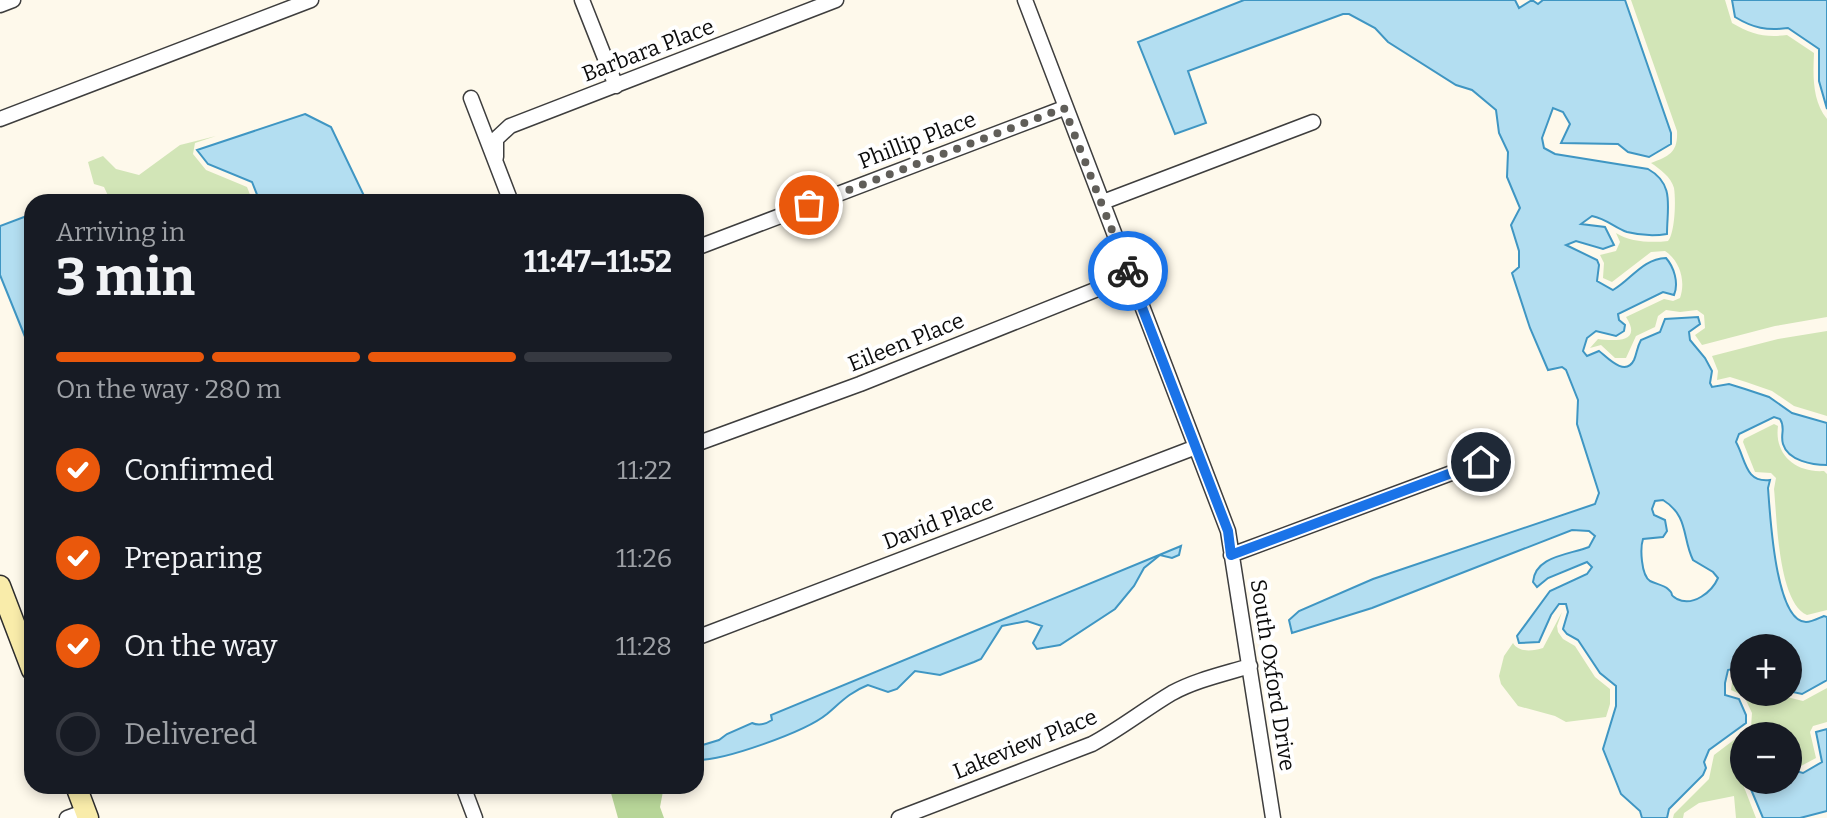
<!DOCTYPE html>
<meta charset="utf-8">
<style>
:root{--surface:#171b24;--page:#242831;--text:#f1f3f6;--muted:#9ea1a6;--line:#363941;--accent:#ea580c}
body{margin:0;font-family:Bitter,serif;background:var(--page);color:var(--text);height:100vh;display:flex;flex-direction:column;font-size:30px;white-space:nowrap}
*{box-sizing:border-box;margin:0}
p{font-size:26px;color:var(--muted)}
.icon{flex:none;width:44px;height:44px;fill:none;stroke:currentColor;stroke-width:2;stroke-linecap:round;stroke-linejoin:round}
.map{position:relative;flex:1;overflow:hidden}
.sheet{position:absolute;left:24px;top:194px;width:680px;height:600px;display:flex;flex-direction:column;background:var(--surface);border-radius:24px;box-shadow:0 4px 12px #0003}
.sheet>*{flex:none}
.tools{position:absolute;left:1730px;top:634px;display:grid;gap:16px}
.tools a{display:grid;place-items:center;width:72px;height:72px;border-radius:50%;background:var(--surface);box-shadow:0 4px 12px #0003;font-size:40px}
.pin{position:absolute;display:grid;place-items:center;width:68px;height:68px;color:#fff;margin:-34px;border:4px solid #fff;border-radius:50%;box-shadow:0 2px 8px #0007}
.courier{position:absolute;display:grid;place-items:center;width:80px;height:80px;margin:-40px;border:6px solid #1a73e8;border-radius:50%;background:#fff;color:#222;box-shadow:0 2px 10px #0007}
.headline em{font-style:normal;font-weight:700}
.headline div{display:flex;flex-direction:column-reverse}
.headline{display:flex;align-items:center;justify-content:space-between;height:136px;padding:0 32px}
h1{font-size:52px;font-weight:700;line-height:60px}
.bar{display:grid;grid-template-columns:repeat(4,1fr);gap:12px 8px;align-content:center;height:96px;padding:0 32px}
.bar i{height:10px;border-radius:6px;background:var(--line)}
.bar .selected{background:var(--accent)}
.bar p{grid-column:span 4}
ol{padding:0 32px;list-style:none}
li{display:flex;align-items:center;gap:24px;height:88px}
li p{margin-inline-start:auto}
li .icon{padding:8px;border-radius:50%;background:var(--accent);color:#fff;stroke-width:4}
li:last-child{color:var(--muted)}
li i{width:44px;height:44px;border:4px solid var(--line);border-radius:50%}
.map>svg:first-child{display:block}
</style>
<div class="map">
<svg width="1827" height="818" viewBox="0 0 1827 818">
<rect width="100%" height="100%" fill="#fef9eb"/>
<!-- green -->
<path fill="#d2e5b7" d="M1631,0H1725L1732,23C1751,34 1765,38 1787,35L1814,53C1813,75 1812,101 1827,119V317L1775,326L1702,345L1695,335L1705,328L1704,315L1697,310L1680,312L1666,310L1658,316L1655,327L1636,336L1626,358H1615L1601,345L1590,348L1598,339C1614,341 1643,343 1626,317L1664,299L1673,301L1680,298C1686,281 1680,261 1665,251L1651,252L1612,282L1603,278L1604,263L1600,255L1616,251L1620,242L1616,233C1630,242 1651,243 1668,241C1675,233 1676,200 1674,188C1671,177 1660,169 1651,163C1670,156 1678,152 1677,131Z
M216,136L195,143L193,154L206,170L247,187L253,202H111L104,187L94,184L88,162L103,156L116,169L139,175L180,145Z
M1827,331V416L1794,406L1772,391L1746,382L1730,377L1717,380L1718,371L1712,356L1778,339Z
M1774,424L1778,426C1774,455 1796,473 1824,471L1827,474V610L1807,615C1778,602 1777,518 1774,489L1776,478L1771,473L1755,472L1743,442L1744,439Z
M1562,612L1557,626L1558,632L1563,639L1575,646L1595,677L1610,689V704L1606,717L1566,722L1555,716L1518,706L1501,684L1499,676L1504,656L1513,643C1519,653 1533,651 1543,648Z
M1742,672L1744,674V692H1767L1803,701L1827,688V722L1813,726L1810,732L1816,758L1801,766L1791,763L1788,758V736H1744V787L1756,818H1736L1734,796L1699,803L1684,813L1683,818H1673L1674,814L1709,779L1714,755L1751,727L1752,713L1744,696L1731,690L1733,675Z"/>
<!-- forest -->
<path fill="#b7d598" d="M609,786H664L660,807L664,818H618Z"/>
<!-- water -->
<path fill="#b3def1" stroke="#3f96c3" stroke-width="2" fill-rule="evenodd" d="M1244,0H1515L1519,8L1532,0L1538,4L1543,0H1625L1671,133V144L1649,157L1628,152L1618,144L1561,143L1570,124L1563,112L1553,108L1542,138L1544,148L1555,154L1648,169C1675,184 1667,207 1667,234C1655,236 1639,235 1627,232C1615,228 1607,219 1592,216L1581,224L1605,227L1614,245L1603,249L1576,241L1566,245L1597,260L1599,265L1597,281L1613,290C1632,279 1642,259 1666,258C1674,267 1679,283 1674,295L1663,292L1618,314L1619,320L1625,325L1624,331L1616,336L1596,331L1587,338L1583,351L1587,356L1599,351C1606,356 1625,378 1634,360C1637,353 1637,347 1641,340L1660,332L1665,319L1698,317L1700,324L1689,332L1690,340L1705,358L1712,371L1710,383L1712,387L1729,384L1745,389L1769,397L1792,413L1827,423V465C1813,465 1788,461 1783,444C1780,434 1786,428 1780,419L1774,417L1739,434L1736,442C1746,460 1745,483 1770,480L1768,488C1770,512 1775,622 1806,622C1812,622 1819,618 1824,616L1827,617V680L1802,694L1788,691V648H1744V666L1728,670L1725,683V695L1739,699L1746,715V723L1709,750L1704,762L1706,768L1703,775L1669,809L1667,818H1642L1640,811L1621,794L1603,749L1616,706V686L1600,673L1578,640L1567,634L1563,629L1568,612L1566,604H1559L1551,615L1539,642L1519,643L1517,636L1550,591L1587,574L1592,567L1587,562L1548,578L1537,587L1533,582C1535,556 1568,555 1589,547L1595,536L1589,531L1572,530L1372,608L1292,633L1289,620L1299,611L1373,579L1595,504L1599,493L1577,424L1578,400L1566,370L1562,367L1548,370L1530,328L1512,273L1519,267V251L1511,225L1520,208L1507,177L1508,152L1499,133L1496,110L1472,90L1456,85L1388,42L1375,28L1349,14H1343L1188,71L1206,123L1175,134L1138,42ZM1663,500C1689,516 1682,538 1693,560L1713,572L1718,578C1712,592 1693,607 1677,599C1667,593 1676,596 1668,589C1664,585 1656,584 1650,581C1641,575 1640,548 1643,539L1663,537L1667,531L1665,520L1654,515L1652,509L1655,501Z
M1732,0H1827V109L1819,81V49L1788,28C1767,31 1753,28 1735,17Z
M305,114L331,127L367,202H260L252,182L208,164L197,150Z
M32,214V354L0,275V226Z
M1181,546L1179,555L1172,558L1160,555L1144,568L1134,586L1115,609L1060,645L1037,649L1033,643L1042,626L1027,621L1002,626L981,659L974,662L940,675L915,671L897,689L888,692L868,685C850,692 841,702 827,714C805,732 723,761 696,760V747L719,740L727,734L752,723C759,726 766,724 772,720L771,715Z
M1827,729V811L1800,818H1763L1750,787L1751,780H1788V769L1803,773L1822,762L1816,732Z"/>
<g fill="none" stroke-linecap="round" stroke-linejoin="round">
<defs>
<path id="street" d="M582,0L616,86
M1025,0L1228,531L1273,818
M0,5L13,0
M471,98L511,202
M0,119L311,0
M496,157V139L510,126L836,0
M1103,202L1313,122
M696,248L1064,108
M696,444L860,384L1130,276
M1231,555L1481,462
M696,638L1196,447
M463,786L475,818
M67,818L86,811
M899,818L1092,744C1120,729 1145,709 1172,693C1196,680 1224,674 1250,666"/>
<path id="secondary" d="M0,586L32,670
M76,786L88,818"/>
</defs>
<!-- street casing -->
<use href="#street" stroke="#3e3e3e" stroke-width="17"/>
<!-- secondary casing -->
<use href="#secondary" stroke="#2d2d2d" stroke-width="23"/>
<!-- street -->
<use href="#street" stroke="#fff" stroke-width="14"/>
<!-- secondary -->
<use href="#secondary" stroke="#f9ecaa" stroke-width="20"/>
</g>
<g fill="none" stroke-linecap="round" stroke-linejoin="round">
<!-- done -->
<path stroke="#605e59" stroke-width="8" stroke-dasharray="0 14.4" d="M809,205L1064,108L1128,271"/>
<!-- route -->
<path stroke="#1a73e8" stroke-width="10" d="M1128,271L1228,531L1231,555L1481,462"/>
</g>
<g text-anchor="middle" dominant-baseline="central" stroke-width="8" stroke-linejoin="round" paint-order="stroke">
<!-- street labels -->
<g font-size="22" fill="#0b0b0b" stroke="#fff">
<text transform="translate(648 50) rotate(-21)">Barbara Place</text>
<text transform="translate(917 140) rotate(-21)">Phillip Place</text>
<text transform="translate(906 342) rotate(-22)">Eileen Place</text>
<text transform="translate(938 522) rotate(-21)">David Place</text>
<text transform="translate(1273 675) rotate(81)">South Oxford Drive</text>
<text transform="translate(1025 744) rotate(-22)">Lakeview Place</text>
</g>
</g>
</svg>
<div class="tools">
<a>+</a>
<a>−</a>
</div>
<div class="pin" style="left:809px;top:205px;background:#ea580c"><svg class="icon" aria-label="bag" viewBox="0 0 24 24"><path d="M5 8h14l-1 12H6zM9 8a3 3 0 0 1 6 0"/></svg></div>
<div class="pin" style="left:1481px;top:462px;background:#1f2937"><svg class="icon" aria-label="home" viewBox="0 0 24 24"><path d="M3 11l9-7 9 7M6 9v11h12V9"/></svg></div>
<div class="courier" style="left:1128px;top:271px"><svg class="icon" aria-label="bike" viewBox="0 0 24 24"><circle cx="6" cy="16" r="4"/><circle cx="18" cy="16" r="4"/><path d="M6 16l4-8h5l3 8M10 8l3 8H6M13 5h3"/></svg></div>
<section class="sheet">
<div class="headline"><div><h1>3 min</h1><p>Arriving in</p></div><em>11:47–11:52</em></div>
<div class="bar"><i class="selected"></i><i class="selected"></i><i class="selected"></i><i></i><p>On the way · 280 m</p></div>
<ol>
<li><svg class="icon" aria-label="check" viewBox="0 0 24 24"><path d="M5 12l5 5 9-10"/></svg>Confirmed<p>11:22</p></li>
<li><svg class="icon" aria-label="check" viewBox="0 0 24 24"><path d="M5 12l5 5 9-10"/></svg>Preparing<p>11:26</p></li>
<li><svg class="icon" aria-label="check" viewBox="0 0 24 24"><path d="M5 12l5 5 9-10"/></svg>On the way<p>11:28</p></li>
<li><i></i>Delivered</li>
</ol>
</section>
</div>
